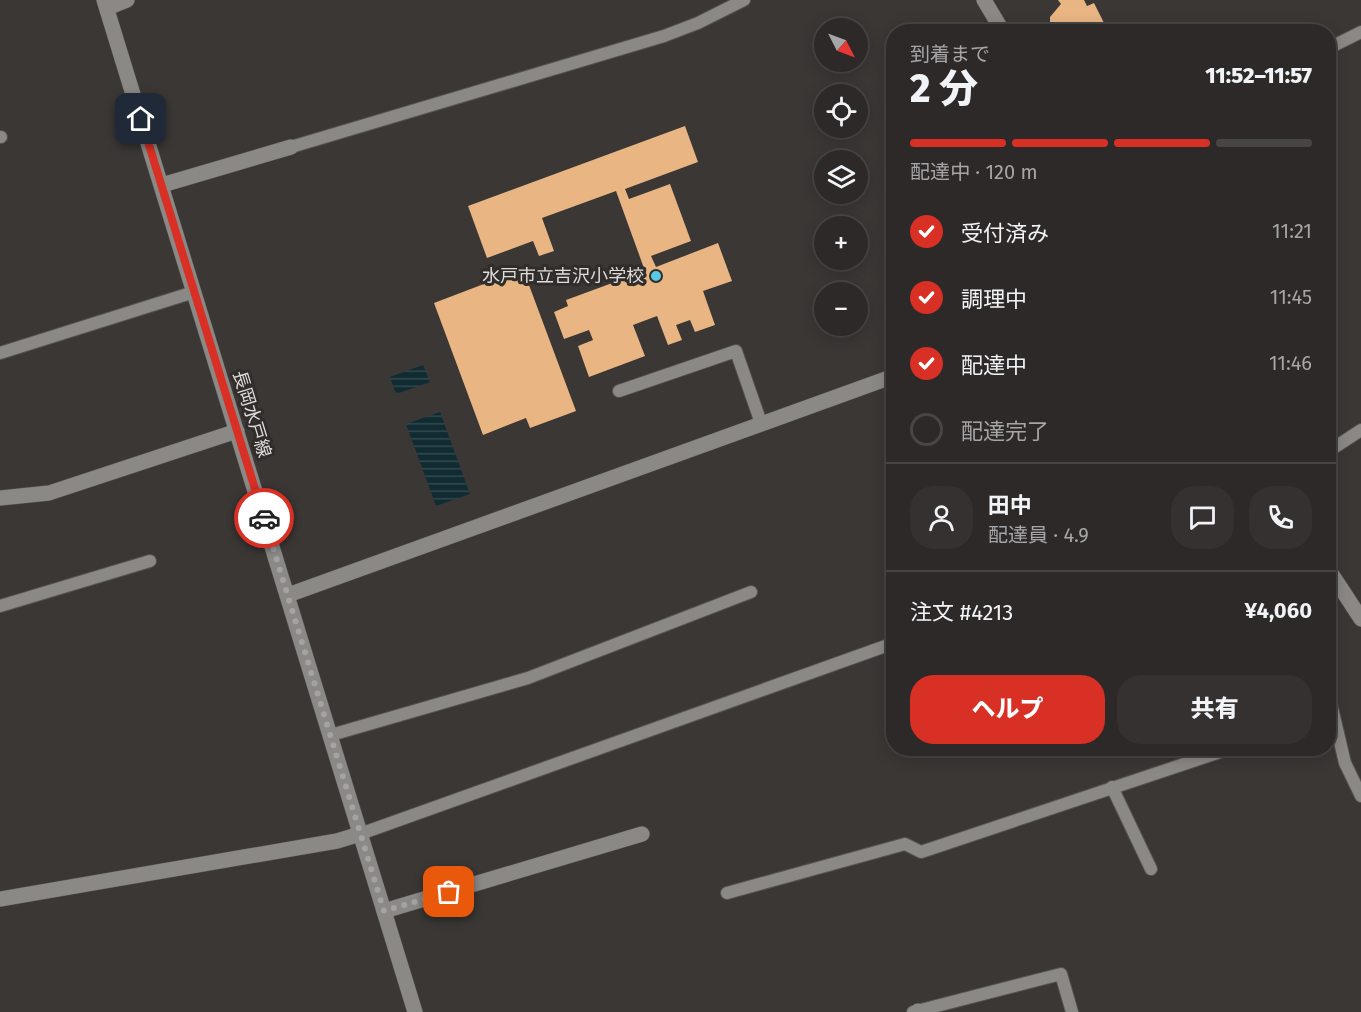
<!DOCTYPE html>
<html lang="ja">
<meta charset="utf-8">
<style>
:root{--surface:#2c2928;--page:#343130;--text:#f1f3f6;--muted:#a6a6a8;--line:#484545;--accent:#d93025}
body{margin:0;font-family:"Fira Sans","Noto Sans JP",sans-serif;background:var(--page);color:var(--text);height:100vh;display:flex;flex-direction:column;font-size:22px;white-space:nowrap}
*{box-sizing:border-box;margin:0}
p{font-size:20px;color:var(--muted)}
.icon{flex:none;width:33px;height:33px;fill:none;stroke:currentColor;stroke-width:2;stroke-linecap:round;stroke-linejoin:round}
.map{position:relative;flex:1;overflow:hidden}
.panel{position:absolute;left:886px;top:24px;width:450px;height:732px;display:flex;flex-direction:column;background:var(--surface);border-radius:24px;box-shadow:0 3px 15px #0003,0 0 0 2px var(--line)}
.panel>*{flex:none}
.needle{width:39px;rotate:132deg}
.fabs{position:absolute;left:814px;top:18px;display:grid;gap:12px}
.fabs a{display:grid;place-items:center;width:54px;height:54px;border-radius:50%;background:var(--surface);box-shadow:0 3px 15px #0003,0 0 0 2px var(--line);font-size:30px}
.pin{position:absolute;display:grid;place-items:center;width:51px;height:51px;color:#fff;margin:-26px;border-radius:12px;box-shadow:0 3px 9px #0006}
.courier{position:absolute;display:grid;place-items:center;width:60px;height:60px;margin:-30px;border:4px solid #d93025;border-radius:50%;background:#fff;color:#222;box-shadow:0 2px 8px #0007}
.head em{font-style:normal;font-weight:800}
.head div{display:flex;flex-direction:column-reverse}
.head{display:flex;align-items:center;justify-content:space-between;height:102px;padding:0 24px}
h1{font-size:39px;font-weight:800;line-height:45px}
.bar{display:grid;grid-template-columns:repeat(4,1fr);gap:9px 6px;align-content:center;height:72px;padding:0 24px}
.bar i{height:8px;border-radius:4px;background:var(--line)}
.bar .selected{background:var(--accent)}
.bar p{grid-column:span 4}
.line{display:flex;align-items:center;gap:15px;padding:0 24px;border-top:2px solid var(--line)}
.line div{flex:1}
.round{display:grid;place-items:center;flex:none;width:63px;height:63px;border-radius:24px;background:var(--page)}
ol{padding:0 24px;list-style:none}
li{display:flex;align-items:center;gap:18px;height:66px}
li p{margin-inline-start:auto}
li .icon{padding:6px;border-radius:50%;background:var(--accent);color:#fff;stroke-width:4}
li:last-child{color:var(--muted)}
li i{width:33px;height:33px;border:3px solid var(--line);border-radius:50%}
.cta{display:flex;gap:12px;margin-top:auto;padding:12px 24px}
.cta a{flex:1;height:69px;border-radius:24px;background:var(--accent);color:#fff;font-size:24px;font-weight:800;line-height:69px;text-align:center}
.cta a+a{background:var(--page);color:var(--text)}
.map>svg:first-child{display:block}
</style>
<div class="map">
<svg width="1361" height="1012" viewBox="0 0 1361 1012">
<defs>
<pattern id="water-rules" width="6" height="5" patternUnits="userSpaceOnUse" patternTransform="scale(1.5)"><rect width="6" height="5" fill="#102b32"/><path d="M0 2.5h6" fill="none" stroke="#32494f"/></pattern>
</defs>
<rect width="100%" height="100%" fill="#3a3735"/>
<!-- water -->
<path fill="url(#water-rules)" d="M423,365L430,382L396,394L390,377Z
M440,412L470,494L436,506L406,424Z"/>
<!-- building -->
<path fill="#e8b583" d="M1058,0H1084L1087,6L1094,3L1107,29L1102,32H1082L1081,29L1077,32H1050V17L1061,4Z
M685,126L698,162L625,189L629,199L670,184L691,241L651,256L656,267L718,243L732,281L703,291L715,325L695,332L690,320L676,325L682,340L668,345L657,316L633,325L645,356L589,377L578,346L593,340L589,330L564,339L554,312L568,306L566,300L645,271L616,191L542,218L554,251L539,256L533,241L487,258L468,206Z
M523,269L576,411L530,428L526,418L483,435L434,303Z"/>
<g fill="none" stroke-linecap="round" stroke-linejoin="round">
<defs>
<path id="lane" d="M1329,48L1361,32
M0,137H1
M291,147L664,36L698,23L744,0
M0,353L194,292
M619,391L736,351L761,423
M1329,451L1361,430
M0,606L150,561
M1329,695L1345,763L1361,796
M331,735L528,678L751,592
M1112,787L1151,869
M360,834L894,643
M727,893L905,844L921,852L1232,748
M913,1012L1061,974L1072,1012"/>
<path id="street" d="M107,8L127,0
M162,185L291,147
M0,899L337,841L360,834
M384,911L642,834
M918,1011V1012"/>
<path id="secondary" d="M104,0L415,1012
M984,0L1003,32
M0,498L49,493L237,431
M1329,570L1361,619
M288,595L894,376"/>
</defs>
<!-- lane casing -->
<use href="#lane" stroke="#565452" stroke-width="14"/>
<!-- street casing -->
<use href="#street" stroke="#565452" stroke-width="16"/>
<!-- secondary casing -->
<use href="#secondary" stroke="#565452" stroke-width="16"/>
<!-- lane -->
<use href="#lane" stroke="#8b8986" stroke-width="12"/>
<!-- street -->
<use href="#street" stroke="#8b8986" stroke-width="15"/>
<!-- secondary -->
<use href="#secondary" stroke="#8b8986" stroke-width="15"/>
</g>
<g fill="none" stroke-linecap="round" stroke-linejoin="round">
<!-- done -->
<path stroke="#a5a3a2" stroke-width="6" stroke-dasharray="0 10.8" d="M264,518L384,911L449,892"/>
<!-- route -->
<path stroke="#d93025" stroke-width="8" d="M141,119L264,518"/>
</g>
<!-- markers -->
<circle fill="#59c8e4" stroke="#302d2b" stroke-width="2" cx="656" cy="276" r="6"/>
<g text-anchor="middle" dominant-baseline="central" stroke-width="6" stroke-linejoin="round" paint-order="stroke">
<!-- poi labels -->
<g font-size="18" fill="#dfdddc" stroke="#302d2b" text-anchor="end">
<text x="644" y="276">水戸市立吉沢小学校</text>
</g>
<!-- street labels -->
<g font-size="18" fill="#dfdddc" stroke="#302d2b">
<text transform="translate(252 414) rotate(73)">長岡水戸線</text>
</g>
</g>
</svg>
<div class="fabs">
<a><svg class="needle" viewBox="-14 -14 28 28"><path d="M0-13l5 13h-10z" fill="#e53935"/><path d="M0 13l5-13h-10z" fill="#a6a6a8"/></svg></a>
<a><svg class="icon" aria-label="locate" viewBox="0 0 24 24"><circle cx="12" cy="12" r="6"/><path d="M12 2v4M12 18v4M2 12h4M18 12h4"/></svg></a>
<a><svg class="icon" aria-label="layers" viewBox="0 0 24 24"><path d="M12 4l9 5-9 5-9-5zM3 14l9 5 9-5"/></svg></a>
<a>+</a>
<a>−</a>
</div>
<div class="pin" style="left:449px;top:892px;background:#ea580c"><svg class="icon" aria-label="bag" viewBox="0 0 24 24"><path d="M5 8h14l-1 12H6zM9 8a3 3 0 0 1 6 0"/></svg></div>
<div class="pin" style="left:141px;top:119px;background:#1f2937"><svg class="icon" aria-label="home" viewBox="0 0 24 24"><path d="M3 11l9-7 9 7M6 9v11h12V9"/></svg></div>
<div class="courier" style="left:264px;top:518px"><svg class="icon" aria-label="car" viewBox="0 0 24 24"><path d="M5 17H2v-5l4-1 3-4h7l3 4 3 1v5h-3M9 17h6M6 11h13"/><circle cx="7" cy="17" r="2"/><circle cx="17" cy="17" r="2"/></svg></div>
<section class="panel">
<div class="head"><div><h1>2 分</h1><p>到着まで</p></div><em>11:52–11:57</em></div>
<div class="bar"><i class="selected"></i><i class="selected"></i><i class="selected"></i><i></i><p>配達中 · 120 m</p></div>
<ol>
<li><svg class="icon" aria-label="check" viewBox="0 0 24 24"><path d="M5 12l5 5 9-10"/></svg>受付済み<p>11:21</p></li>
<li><svg class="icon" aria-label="check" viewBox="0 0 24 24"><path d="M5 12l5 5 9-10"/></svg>調理中<p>11:45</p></li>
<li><svg class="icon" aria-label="check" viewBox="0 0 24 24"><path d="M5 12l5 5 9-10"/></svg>配達中<p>11:46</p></li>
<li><i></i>配達完了</li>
</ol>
<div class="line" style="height:108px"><a class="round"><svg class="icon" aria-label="person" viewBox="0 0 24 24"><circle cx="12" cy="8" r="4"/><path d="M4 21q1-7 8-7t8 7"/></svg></a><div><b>田中</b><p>配達員 · 4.9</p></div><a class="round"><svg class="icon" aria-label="chat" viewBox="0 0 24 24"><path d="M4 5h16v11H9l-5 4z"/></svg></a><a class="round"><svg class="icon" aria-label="phone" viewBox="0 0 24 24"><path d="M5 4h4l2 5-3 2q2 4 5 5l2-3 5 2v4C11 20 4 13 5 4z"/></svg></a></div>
<div class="line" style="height:78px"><div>注文 #4213</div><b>¥4,060</b></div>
<div class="cta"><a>ヘルプ</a><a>共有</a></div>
</section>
</div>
